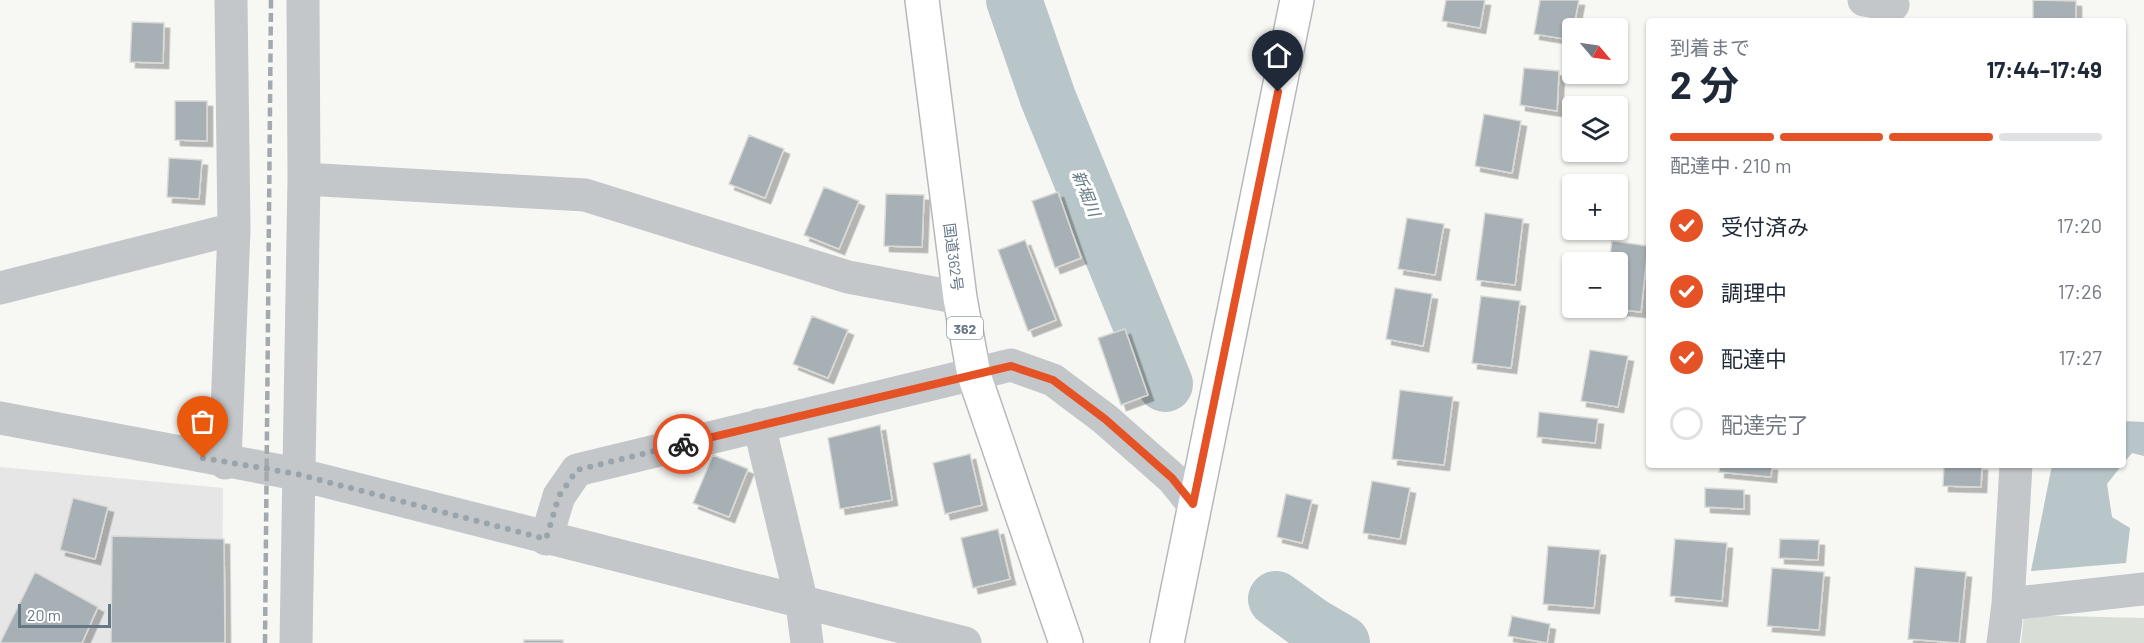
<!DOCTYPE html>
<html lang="ja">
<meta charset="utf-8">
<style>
:root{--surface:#fff;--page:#f2f2f3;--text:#1f2937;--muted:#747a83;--line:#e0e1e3;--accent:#e55226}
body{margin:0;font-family:Barlow,"Noto Sans JP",sans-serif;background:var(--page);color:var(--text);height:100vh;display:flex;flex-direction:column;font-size:22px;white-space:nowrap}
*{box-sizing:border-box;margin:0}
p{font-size:20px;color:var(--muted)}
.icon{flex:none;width:33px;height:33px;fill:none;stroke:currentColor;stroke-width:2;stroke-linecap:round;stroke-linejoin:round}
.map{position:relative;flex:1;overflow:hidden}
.panel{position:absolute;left:1646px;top:18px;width:480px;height:450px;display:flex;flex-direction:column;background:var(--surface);border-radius:6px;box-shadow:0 2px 4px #0004}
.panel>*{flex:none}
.needle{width:39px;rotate:119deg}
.fabs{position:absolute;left:1562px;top:18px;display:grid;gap:12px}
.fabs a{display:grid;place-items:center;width:66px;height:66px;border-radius:6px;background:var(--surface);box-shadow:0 2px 4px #0004;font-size:30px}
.scale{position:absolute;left:18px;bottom:15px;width:93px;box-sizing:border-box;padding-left:6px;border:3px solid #667785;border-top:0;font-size:16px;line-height:21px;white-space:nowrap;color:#667785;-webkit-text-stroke:4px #fff;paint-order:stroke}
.pin{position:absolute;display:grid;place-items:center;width:51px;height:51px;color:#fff;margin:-62px -26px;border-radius:50% 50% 50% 0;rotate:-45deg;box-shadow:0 0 6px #0007}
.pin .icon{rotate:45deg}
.courier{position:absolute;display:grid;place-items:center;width:60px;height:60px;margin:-30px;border:4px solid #e55226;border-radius:50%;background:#fff;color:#222;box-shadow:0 2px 8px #0007}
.overview em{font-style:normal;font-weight:700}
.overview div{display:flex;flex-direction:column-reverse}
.overview{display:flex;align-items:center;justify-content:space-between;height:102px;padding:0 24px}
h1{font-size:39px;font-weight:700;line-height:45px}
.bar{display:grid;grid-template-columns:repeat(4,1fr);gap:9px 6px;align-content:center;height:72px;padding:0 24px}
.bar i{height:8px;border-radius:4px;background:var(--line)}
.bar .current{background:var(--accent)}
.bar p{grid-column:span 4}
ol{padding:0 24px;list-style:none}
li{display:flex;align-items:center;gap:18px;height:66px}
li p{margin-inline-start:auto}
li .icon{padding:6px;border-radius:50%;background:var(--accent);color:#fff;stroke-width:4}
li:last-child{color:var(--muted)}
li i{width:33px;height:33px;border:3px solid var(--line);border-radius:50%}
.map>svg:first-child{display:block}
</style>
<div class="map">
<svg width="2144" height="643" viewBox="0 0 2144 643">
<defs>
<filter id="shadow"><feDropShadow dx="5.5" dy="5.5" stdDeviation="0" flood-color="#0004"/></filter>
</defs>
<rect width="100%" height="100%" fill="#f7f7f4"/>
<!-- built -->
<path fill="#e5e6e5" d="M0,467L223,488L222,643H0Z"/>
<!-- green -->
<path fill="#d8ded5" d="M2024,615L2144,618V643H2021Z"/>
<!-- water -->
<path fill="#b8c5c9" d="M2123,421L2144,422V456L2132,453L2122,465Z
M2052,465H2122L2107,484L2112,517L2130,528L2126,563L2031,571Z"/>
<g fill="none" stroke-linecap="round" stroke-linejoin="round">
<!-- river -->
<path stroke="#b8c5c9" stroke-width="56" d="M1014,0L1048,98L1165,384
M1276,599L1313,626L1342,643"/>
</g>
<!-- building -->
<path fill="#a7b0b5" stroke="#d9d9d6" stroke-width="1.5" filter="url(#shadow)" d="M1446,0H1485L1480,28L1442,21Z
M1540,0H1579L1571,40L1534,34Z
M2033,0L2076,1V21H2033Z
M132,22L164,23L163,63L130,62Z
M1524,68L1559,71L1557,111L1520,105Z
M175,101H207V141L175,140Z
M1484,114L1521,121L1512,173L1475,166Z
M749,135L784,149L765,198L729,184Z
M169,158L202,160L199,199L167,197Z
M824,187L859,201L839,249L804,235Z
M1058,192L1081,258L1055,268L1032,201Z
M886,194L924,195L922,247L884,246Z
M1485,213L1523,219L1515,285L1476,280Z
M1407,218L1444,224L1435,275L1398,269Z
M1025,240L1056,320L1028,331L998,250Z
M1612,241L1648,246L1641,312L1603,308H1617V262H1609Z
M1395,288L1432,294L1423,346L1386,339Z
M1481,296L1520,301L1511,368L1472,363Z
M812,316L848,330L828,378L793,364Z
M1125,329L1148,395L1121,405L1098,338Z
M1590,350L1628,356L1618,407L1581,401Z
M1400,390L1453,397L1444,465L1392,459Z
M1539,412L1598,419L1595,443L1537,437Z
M880,425L892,500L840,509L828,438Z
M970,454L982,505L945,514L933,463Z
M713,455L748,469L729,517L693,503Z
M1720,465H1772L1771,477L1719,472Z
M1944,465H1982L1981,487L1943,486Z
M1372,481L1410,488L1400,539L1363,533Z
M1705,488L1744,490V509L1705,507Z
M1286,494L1312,500L1302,543L1277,537Z
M73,498L108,507L95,559L60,550Z
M998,529L1010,579L973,588L961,538Z
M112,536L224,539L225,643H111Z
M1675,539L1727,543L1722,601L1670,596Z
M1780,539L1819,540L1818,560L1779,558Z
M1548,546L1600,550L1594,608L1543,604Z
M1915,567L1966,572L1959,643L1908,639Z
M1772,568L1824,572L1819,630L1767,626Z
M35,572L98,607L82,643H0Z
M1512,616L1550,624L1547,643L1508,636Z
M524,640H563V643H524Z"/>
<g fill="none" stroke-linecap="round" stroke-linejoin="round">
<defs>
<path id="highway" d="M922,0L960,298L974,375L1066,643
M1167,643L1297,0"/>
</defs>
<!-- highway casing -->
<use href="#highway" stroke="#b6b9bc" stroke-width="36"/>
<!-- minor -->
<path stroke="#c3c7ca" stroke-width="33" d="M1864,0L1893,5
M304,179L585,195L848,277L960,298
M0,288L234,229
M0,418L297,474L965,643
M759,425L802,603L807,643
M225,463L234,229L231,0
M546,539L559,496L577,470L1011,365L1053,380L1105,419L1172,478L1193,504
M2008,604L2144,589
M296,643L304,179L303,0
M2003,643L2008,604L2016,465"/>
<!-- highway -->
<use href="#highway" stroke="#fff" stroke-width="33"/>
<!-- rail -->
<path stroke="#a3aaaf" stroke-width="4.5" stroke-dasharray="9 4.5" stroke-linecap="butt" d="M265,643L271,0"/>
</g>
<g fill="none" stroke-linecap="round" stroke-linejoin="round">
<!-- done -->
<path stroke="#99a4ac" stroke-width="6" stroke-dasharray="0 10.8" d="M203,458L297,474L546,539L559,496L577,470L683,444"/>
<!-- route -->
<path stroke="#e55226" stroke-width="8" d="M683,444L1011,366L1053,380L1105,419L1172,478L1193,504L1278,92"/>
</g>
<g text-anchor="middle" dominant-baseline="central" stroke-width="6" stroke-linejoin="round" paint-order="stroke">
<!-- shield labels -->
<rect fill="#fff" stroke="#94a0aa" stroke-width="1.5" x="947" y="317" width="36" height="22" rx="4.5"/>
<g font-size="14" font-weight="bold" fill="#667785">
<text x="965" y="328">362</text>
</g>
<!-- street labels -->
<g font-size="15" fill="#667785" stroke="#fff">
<text transform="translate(954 257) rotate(83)">国道362号</text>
</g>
<!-- water labels -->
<g font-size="16" font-style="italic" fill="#627981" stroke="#fff">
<text transform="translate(1087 193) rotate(68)">新堀川</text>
</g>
</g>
</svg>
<div class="fabs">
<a><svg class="needle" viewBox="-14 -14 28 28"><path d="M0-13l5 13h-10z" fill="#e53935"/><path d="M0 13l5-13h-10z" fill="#747a83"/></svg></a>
<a><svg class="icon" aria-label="layers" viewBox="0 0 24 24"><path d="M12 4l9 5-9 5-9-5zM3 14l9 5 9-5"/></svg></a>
<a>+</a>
<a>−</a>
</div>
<div class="scale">20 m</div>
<div class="pin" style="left:203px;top:458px;background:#ea580c"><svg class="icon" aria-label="bag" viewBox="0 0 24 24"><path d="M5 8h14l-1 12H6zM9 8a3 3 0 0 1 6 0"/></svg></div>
<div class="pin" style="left:1278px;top:92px;background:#1f2937"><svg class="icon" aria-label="home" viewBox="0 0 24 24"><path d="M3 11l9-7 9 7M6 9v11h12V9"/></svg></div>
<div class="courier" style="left:683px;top:444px"><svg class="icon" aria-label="bike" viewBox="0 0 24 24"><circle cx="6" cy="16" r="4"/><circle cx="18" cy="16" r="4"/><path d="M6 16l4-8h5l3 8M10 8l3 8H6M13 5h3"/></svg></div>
<section class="panel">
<div class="overview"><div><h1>2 分</h1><p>到着まで</p></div><em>17:44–17:49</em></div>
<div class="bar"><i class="current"></i><i class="current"></i><i class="current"></i><i></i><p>配達中 · 210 m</p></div>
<ol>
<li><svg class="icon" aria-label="check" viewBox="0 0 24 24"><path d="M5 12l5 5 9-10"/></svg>受付済み<p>17:20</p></li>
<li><svg class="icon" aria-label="check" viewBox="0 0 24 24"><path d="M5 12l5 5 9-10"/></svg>調理中<p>17:26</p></li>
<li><svg class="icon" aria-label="check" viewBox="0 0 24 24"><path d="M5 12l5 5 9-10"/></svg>配達中<p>17:27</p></li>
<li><i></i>配達完了</li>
</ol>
</section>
</div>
